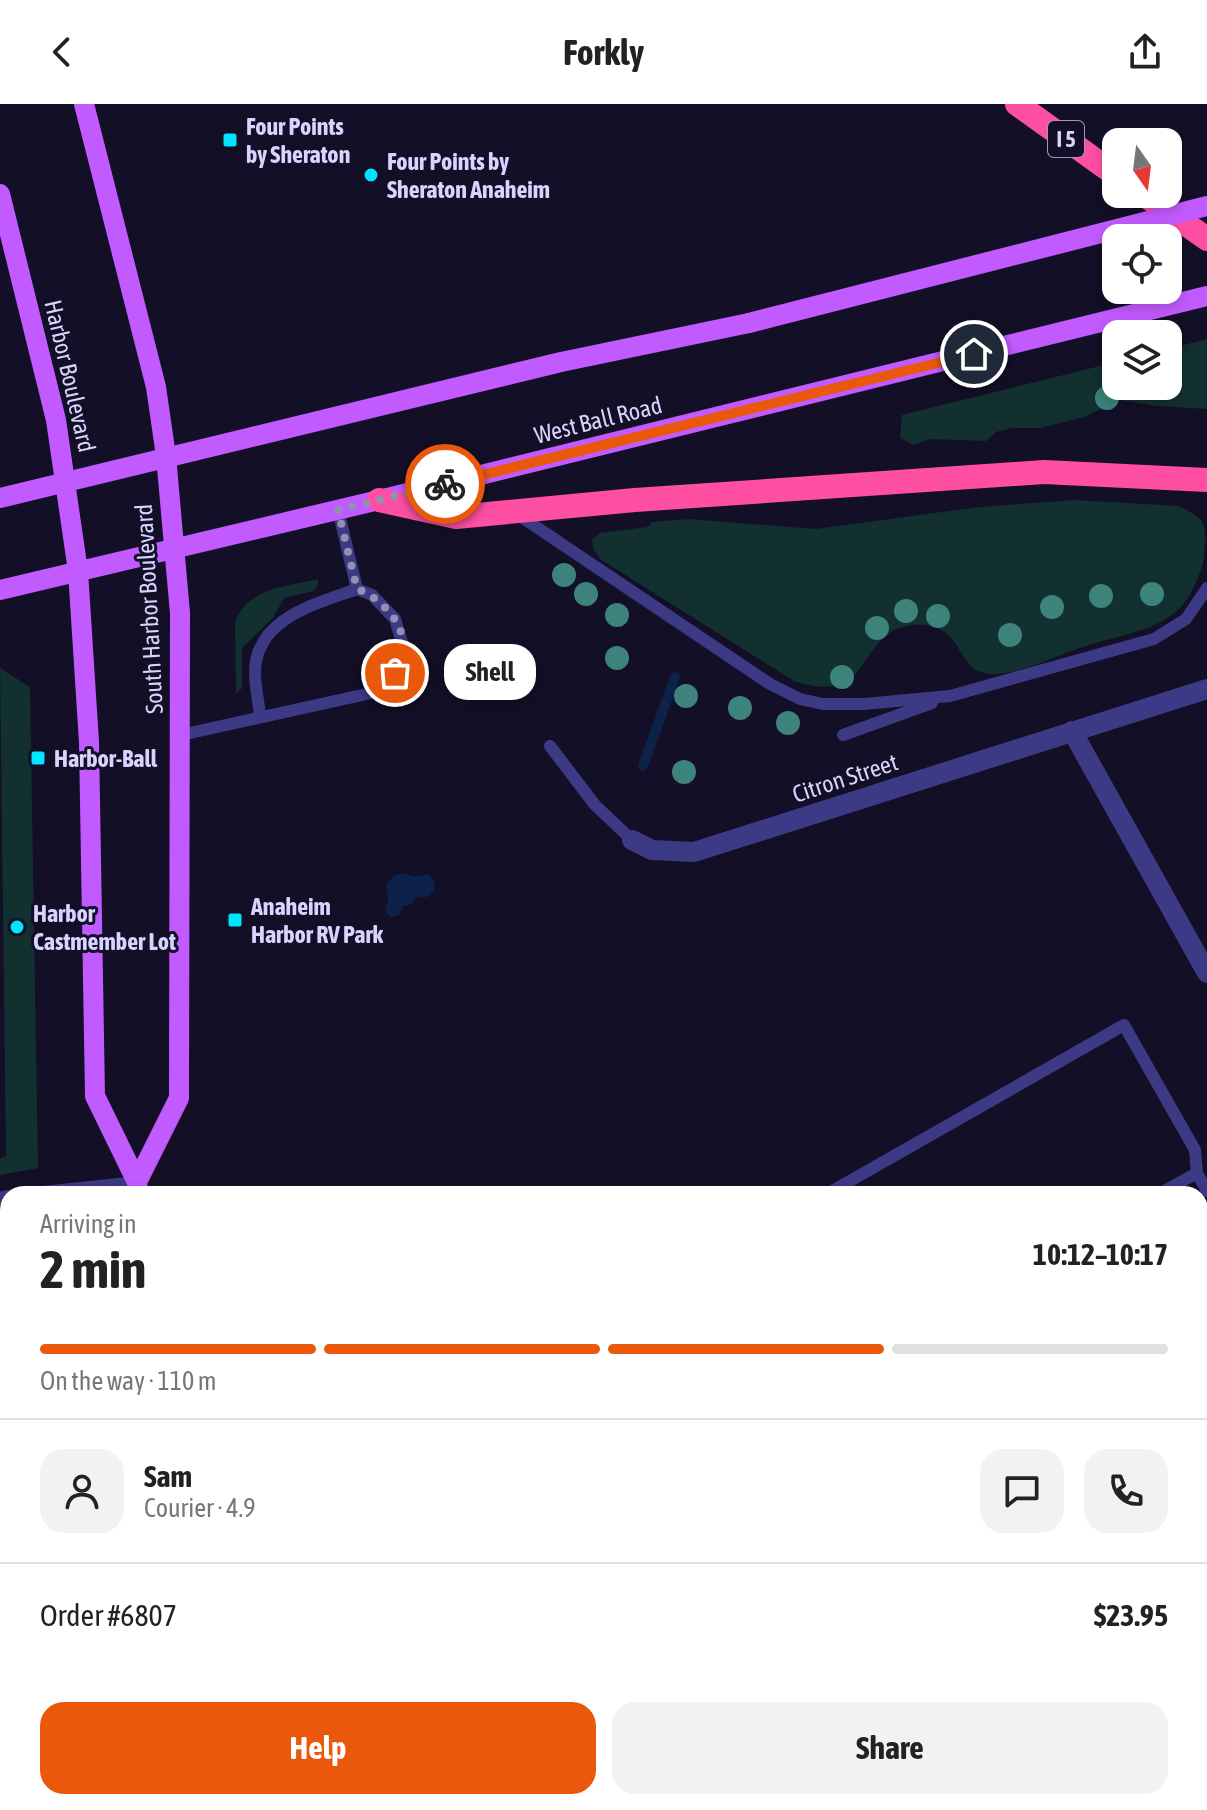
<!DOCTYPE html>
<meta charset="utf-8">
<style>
:root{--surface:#fff;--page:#f2f2f2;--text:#222;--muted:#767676;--line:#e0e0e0;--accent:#ea580c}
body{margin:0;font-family:"Asap Condensed",sans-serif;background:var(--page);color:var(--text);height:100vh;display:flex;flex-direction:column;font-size:30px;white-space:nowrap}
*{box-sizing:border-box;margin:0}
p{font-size:26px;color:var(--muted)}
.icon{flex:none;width:44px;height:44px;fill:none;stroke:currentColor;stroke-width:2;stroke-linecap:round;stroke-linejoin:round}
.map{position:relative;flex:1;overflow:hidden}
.sheet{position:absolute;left:0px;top:1082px;width:1208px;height:624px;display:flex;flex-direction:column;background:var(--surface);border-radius:24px 24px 0 0;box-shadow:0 4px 12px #0003}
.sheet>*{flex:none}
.needle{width:52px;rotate:166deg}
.controls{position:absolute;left:1102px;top:24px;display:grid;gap:16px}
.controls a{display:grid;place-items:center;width:80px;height:80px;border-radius:16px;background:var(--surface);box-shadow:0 4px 12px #0003;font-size:40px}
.pin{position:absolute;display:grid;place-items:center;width:68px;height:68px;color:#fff;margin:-34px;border:4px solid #fff;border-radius:50%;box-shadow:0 2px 8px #0007}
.courier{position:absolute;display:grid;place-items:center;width:80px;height:80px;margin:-40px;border:6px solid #ea580c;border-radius:50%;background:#fff;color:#222;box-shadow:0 2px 10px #0007}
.bubble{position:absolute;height:56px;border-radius:24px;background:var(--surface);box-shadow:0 4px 12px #0003;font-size:26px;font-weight:700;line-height:56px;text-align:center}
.overview em{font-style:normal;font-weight:700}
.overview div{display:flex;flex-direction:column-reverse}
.overview{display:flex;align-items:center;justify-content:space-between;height:136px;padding:0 40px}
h1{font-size:52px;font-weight:700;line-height:60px}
.bar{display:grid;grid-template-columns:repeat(4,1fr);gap:12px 8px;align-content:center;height:96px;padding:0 40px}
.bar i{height:10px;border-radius:6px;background:var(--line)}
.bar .selected{background:var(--accent)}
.bar p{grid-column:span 4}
.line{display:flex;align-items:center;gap:20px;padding:0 40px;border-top:2px solid var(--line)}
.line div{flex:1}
.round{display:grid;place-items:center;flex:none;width:84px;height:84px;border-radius:24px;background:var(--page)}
.cta{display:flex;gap:16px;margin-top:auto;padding:16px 40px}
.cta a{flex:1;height:92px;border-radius:24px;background:var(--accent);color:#fff;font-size:32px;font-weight:700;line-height:92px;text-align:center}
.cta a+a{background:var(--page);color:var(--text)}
header{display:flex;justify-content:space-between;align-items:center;height:104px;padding:0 40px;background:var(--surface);font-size:36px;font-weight:700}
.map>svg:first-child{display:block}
</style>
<header><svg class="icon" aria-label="back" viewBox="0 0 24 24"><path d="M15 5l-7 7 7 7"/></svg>Forkly<svg class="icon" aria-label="share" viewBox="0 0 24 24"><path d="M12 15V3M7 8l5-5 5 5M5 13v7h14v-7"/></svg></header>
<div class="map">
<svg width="1207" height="1706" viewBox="0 0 1207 1706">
<rect width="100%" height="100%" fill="#130f26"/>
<!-- green -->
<path fill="#12302f" d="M1207,235V305L1157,302L1120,296L1084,313L1040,324H1012L996,328L986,337L930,335L913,341L900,334L902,311L1116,258V282H1168V245Z
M1075,396L1178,402C1207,415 1207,419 1204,452C1202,468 1191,494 1178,506C1153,529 1113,532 1083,543C1057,551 1011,575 984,569C954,562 964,517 913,521C854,527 877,604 794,577L600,455L593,444L592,435L600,429L648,423L652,418L689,415L815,425L979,403Z
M318,475V481L314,487L284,494L273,514L242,544V584L236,590L235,518C249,483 285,483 318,475Z
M0,564L30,583L38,1064L0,1071V1055L6,1052Z"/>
<!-- water -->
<path fill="#0c2248" d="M403,769L413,773L428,770L433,774L435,785L427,793H418L410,801L403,802L399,811L391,813L385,808L388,795L386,781L393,772Z"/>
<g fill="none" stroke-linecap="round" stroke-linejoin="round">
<!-- stream -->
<path stroke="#0c2248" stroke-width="10" d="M643,662L675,573"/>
<!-- lane -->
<path stroke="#3d3a85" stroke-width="12" d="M517,410L770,580L800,595L823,600H864L950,592L1154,535L1186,515L1207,484
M260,612C259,599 255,583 255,569C255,514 316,500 357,485
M181,631L385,586L395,569L403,542L395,515L372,491L357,485L338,406
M843,631L932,599
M550,642L595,701L632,736
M23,1090L137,1078
M827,1090L1124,921L1195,1046L1197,1069L1207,1087
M1159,1090L1197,1069
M0,1094L8,1092
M0,1135L8,1134
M1200,1244L1207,1240
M1200,1526L1207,1522"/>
<!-- street -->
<path stroke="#3d3a85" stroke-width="20" d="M1072,627L1207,869
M632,736L652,746L694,748L1207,585"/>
<!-- primary -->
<path stroke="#c25bff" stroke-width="20" d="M84,0L156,283L166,352L180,509L179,994L137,1078
M0,90L56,316L78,467L89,638L95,992L137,1078L138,1087
M0,394L561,258L749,219
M0,486L379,396L1207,192
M277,1698L280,1706"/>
<!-- highway -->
<path stroke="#ff4fa3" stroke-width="24" d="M1017,0L1116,71
M1143,90L1207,135
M379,396L456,413L635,396L1044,368L1207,376"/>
<!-- primary-bridge -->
<path stroke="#c25bff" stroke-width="20" d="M749,219L1207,102"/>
</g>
<!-- trees -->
<g fill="#3d827b">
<circle cx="1107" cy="294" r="12"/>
<circle cx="564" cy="471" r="12"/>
<circle cx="586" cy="490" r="12"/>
<circle cx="1152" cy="490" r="12"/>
<circle cx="1101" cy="492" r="12"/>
<circle cx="1052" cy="503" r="12"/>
<circle cx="906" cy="507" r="12"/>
<circle cx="617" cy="511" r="12"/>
<circle cx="938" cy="512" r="12"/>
<circle cx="877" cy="524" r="12"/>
<circle cx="1010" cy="531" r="12"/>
<circle cx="617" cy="554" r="12"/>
<circle cx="842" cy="573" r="12"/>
<circle cx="686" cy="592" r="12"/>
<circle cx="740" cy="604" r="12"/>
<circle cx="788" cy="619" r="12"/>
<circle cx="684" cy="668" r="12"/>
</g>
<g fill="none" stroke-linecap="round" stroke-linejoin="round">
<!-- done -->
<path stroke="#948fb3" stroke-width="8" stroke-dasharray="0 14.4" d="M395,569C397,561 402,552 403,544C405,518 379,493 357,485L338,406L445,380"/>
<!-- route -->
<path stroke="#ea580c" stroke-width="10" d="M445,380L974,250"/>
</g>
<!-- markers -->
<g fill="#00e5ff" stroke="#130f26" stroke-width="3">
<rect x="222" y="28" width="16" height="16" rx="4"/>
<circle cx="371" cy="71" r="8"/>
<rect x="30" y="646" width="16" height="16" rx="4"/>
<rect x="227" y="808" width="16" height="16" rx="4"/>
<circle cx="17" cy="823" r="8"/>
</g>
<g text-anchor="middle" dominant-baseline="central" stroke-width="6" stroke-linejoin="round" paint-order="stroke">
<!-- shield labels -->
<rect fill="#130f26" stroke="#9e99be" stroke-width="2" x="1048" y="17" width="36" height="36" rx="6"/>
<g font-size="22" font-weight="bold" fill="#d9d4ff">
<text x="1066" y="35">I 5</text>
</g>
<!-- poi labels -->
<g font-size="24" font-weight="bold" fill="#d9d4ff" stroke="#130f26" text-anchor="start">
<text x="246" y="22">Four Points<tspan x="246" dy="28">by Sheraton</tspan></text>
<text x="387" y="57">Four Points by<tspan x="387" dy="28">Sheraton Anaheim</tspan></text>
<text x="54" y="654">Harbor-Ball</text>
<text x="251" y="802">Anaheim<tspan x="251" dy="28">Harbor RV Park</tspan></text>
<text x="33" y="809">Harbor<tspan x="33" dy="28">Castmember Lot</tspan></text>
</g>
<!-- street labels -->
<g font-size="24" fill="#d9d4ff" stroke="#130f26">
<text transform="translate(70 272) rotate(77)">Harbor Boulevard</text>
<text transform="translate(598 316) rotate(-14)">West Ball Road</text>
<text transform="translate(149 505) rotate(-93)">South Harbor Boulevard</text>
<text transform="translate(845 674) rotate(-18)">Citron Street</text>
</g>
</g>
</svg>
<div class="controls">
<a><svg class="needle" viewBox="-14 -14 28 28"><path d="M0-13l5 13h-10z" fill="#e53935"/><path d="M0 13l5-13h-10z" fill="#767676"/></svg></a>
<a><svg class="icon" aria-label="locate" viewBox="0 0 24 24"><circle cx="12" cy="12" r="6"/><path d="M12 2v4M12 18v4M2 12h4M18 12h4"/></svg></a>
<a><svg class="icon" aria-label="layers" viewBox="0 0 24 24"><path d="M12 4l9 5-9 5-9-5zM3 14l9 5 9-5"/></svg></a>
</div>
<div class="pin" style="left:395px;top:569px;background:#ea580c"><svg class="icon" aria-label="bag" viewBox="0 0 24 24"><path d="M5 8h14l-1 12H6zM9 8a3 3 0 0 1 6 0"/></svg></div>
<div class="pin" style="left:974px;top:250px;background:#1f2937"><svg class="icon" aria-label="home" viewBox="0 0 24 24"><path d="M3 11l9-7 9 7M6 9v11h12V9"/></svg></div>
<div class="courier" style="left:445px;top:380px"><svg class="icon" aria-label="bike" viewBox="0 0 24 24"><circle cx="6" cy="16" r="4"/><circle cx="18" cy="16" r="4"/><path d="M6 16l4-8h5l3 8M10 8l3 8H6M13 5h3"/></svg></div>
<div class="bubble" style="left:444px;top:540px;width:92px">Shell</div>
<section class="sheet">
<div class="overview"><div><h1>2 min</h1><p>Arriving in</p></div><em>10:12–10:17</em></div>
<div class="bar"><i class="selected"></i><i class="selected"></i><i class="selected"></i><i></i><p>On the way · 110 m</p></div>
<div class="line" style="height:144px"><a class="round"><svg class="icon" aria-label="person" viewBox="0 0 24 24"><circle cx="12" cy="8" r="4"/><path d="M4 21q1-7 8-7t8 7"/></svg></a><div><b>Sam</b><p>Courier · 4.9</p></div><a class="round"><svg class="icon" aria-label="chat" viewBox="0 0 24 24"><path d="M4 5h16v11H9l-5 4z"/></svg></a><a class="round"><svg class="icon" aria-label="phone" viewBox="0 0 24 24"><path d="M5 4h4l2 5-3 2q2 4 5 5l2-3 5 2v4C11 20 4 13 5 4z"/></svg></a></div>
<div class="line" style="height:104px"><div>Order #6807</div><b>$23.95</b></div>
<div class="cta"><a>Help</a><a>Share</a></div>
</section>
</div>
